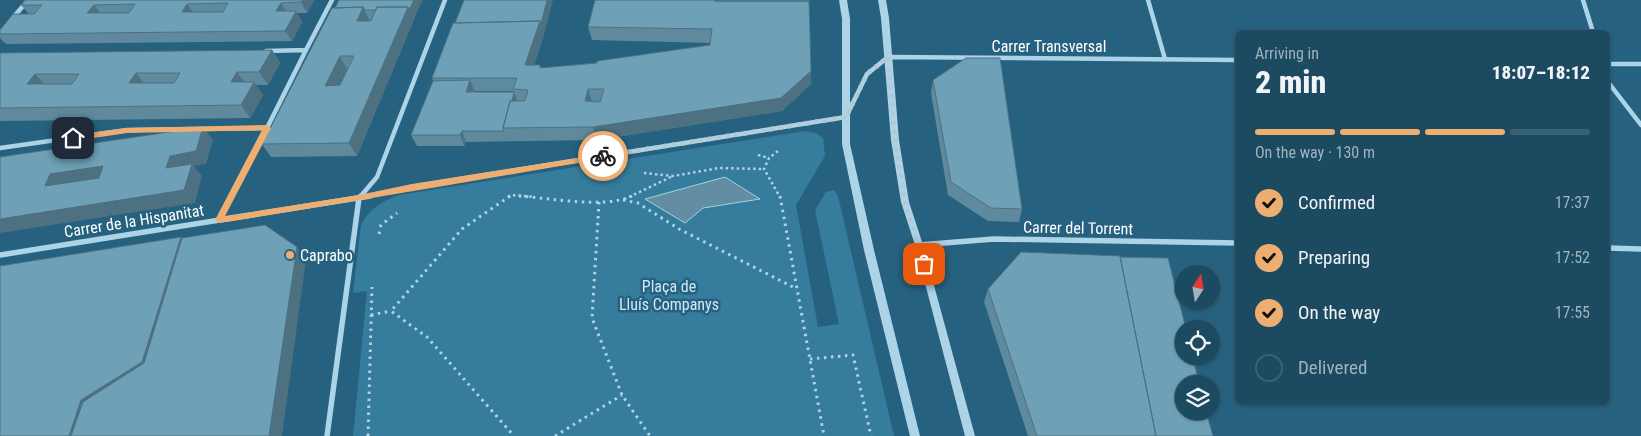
<!DOCTYPE html>
<meta charset="utf-8">
<style>
:root{--surface:#1c4a60;--page:#255166;--text:#f1f3f6;--muted:#a0b3bd;--line:#3a6275;--accent:#efae71}
body{margin:0;font-family:"Roboto Condensed",sans-serif;background:var(--page);color:var(--text);height:100vh;display:flex;flex-direction:column;font-size:19px;white-space:nowrap}
*{box-sizing:border-box;margin:0}
p{font-size:16px;color:var(--muted)}
.icon{flex:none;width:28px;height:28px;fill:none;stroke:currentColor;stroke-width:2;stroke-linecap:round;stroke-linejoin:round}
.map{position:relative;flex:1;overflow:hidden}
.drawer{position:absolute;left:1235px;top:30px;width:375px;height:375px;display:flex;flex-direction:column;background:var(--surface);border-radius:8px;box-shadow:0 1px 4px #0004,0 0 0 1px var(--line)}
.drawer>*{flex:none}
.needle{width:32px;rotate:12deg}
.buttons{position:absolute;left:1175px;top:265px;display:grid;gap:10px}
.buttons a{display:grid;place-items:center;width:45px;height:45px;border-radius:50%;background:var(--surface);box-shadow:0 1px 4px #0004,0 0 0 1px var(--line);font-size:25px}
.pin{position:absolute;display:grid;place-items:center;width:42px;height:42px;color:#fff;margin:-21px;border-radius:10px;box-shadow:0 2px 8px #0006}
.courier{position:absolute;display:grid;place-items:center;width:50px;height:50px;margin:-25px;border:4px solid #efae71;border-radius:50%;background:#fff;color:#222;box-shadow:0 1px 6px #0007}
.headline em{font-style:normal;font-weight:800}
.headline div{display:flex;flex-direction:column-reverse}
.headline{display:flex;align-items:center;justify-content:space-between;height:85px;padding:0 20px}
h1{font-size:32px;font-weight:800;line-height:38px}
.bar{display:grid;grid-template-columns:repeat(4,1fr);gap:8px 5px;align-content:center;height:60px;padding:0 20px}
.bar i{height:6px;border-radius:4px;background:var(--line)}
.bar .current{background:var(--accent)}
.bar p{grid-column:span 4}
ol{padding:0 20px;list-style:none}
li{display:flex;align-items:center;gap:15px;height:55px}
li p{margin-inline-start:auto}
li .icon{padding:5px;border-radius:50%;background:var(--accent);color:#111;stroke-width:4}
li:last-child{color:var(--muted)}
li i{width:28px;height:28px;border:2px solid var(--line);border-radius:50%}
.map>svg:first-child{display:block}
</style>
<div class="map">
<svg width="1641" height="436" viewBox="0 0 1641 436">
<rect width="100%" height="100%" fill="#266280"/>
<!-- green -->
<path fill="#367c9c" d="M805,131L816,133L823,138L825,156L796,205L818,327L839,324L815,210L826,192L834,190L838,196L894,436H353L367,291L353,293L361,225C369,209 382,201 399,195Z"/>
<!-- water -->
<path fill="#628da2" stroke="#a1d2e7" d="M725,177L760,199L703,208L685,223L645,199Z"/>
<g fill="none" stroke-linecap="round" stroke-linejoin="round">
<!-- path-far1 -->
<path stroke="#add4e6" stroke-width="2.5" stroke-dasharray="2.5 3" stroke-linecap="butt" d="M778,151L769,158L764,169L780,197
M758,155L769,158
M644,173L673,176L719,168L764,169
M508,197L511,195L535,197
M629,197L673,176"/>
<!-- path -->
<path stroke="#add4e6" stroke-width="3" stroke-dasharray="2.5 4.5" stroke-linecap="butt" d="M510,196L462,229L391,311L427,337L514,436
M519,196C550,198 605,209 632,196
M780,196L824,436
M623,200L638,203L679,229L797,289
M599,202L592,318L622,395L650,436
M379,234L381,225L397,213
M371,315L391,311
M810,359L853,355L871,436
M368,436L372,287
M555,436L622,395"/>
<!-- minor-far1 -->
<path stroke="#add4e6" stroke-width="4.5" d="M1148,0L1165,59
M1583,0L1593,32
M12,19L28,0
M306,50L332,0
M266,51L306,50L267,128
M1608,64H1641
M1608,82L1641,125
M0,148L127,130L267,128L231,197
M360,197L377,177L445,0
M364,197L411,187L846,117L867,74L888,57L1238,60"/>
<!-- minor -->
<path stroke="#add4e6" stroke-width="5.5" d="M219,220L232,196
M919,245L994,239L1238,243
M1608,248L1641,249
M0,255L370,196
M327,436L359,198L361,196"/>
<!-- tertiary -->
<path fill="#add4e6" fill-rule="evenodd" d="M839,0H847L850,19V144L874,250L920,436H910L864,250L842,144V19Z
M878,0H886L889,18L899,140L909,202L923,245L975,436H965L915,245L901,202L891,140L881,18Z"/>
</g>
<!-- wall -->
<path fill="#5f8a9e" fill-rule="evenodd" d="M26,0H314L307,13H297L302,22L292,41L6,44L0,38V30L29,14L21,5Z
M339,0H422L357,156L271,157L262,144ZM347,69H348L340,85L339,86Z
M809,0L811,84L782,111L597,140L466,142L464,146H417L411,135L433,81L432,78L455,23L544,35L534,65H540L541,68L597,63L710,45V43L592,40L588,27ZM474,91H514V92H474Z
M272,50L280,63L268,85H256L263,95L250,118L0,121V53Z
M933,80L1022,209L1019,222L988,221L948,195L931,93Z
M988,289L1213,436H1028L984,302Z"/>
<!-- shaded-wall -->
<path fill="#4d7181" d="M303,0H314L307,13L301,2Z
M414,0H422L357,156L349,143L408,7Z
M547,0H553L544,35L530,78L525,65Z
M281,3L287,13L276,11Z
M187,4L194,14L182,12Z
M94,5L102,15L87,13Z
M363,7L370,21H357Z
M296,11L302,22L292,41L285,31Z
M272,50L280,63L268,85L259,72Z
M340,56L347,69L333,99L325,86Z
M811,71V84L782,111L597,140L593,127Z
M237,72L246,85L231,82Z
M136,73L146,86L129,83Z
M35,74L47,87L27,84Z
M470,80L474,90L470,102L466,92Z
M254,82L263,95L250,118L241,105Z
M588,89L592,102L585,101Z
M514,92L518,102L505,128Z
M203,127L213,140L206,164L194,166L202,176L195,203L0,233V219L166,168L170,156Z
M462,131L466,142L464,146L460,135Z
M103,166L115,179L45,186L50,174Z
M181,237L193,250L157,374L90,436H69L81,400Z
M297,247L306,260L282,436H269Z"/>
<!-- building -->
<path fill="#6ea1b8" stroke="#4d7181" fill-rule="evenodd" d="M26,0H303L301,2L281,3L276,11H296L285,31L0,34V30L13,14H34L42,5H21ZM228,3L223,12H182L187,4ZM135,4L129,13H87L94,5Z
M339,0H414L409,10L408,7H377L376,10H365L363,7L335,8Z
M464,0H547L541,24L540,21L455,23Z
M595,0H715L714,1H809L811,71L781,98L593,127L503,128L510,101H525L528,90L513,89L517,78H432L453,23L540,21L525,65H540V68L597,63V61L710,45L712,29L588,27ZM588,89H604L600,102L585,101Z
M715,0H809V2V1H715Z
M363,7L357,21H371L377,7H408L349,143L262,144L332,8ZM340,56H354L340,85L325,86Z
M272,50L259,72H237L231,82H254L241,105L0,108V53ZM136,73H180L174,83H129ZM35,74H79L72,84H27Z
M966,58H1000L1022,209L991,208L951,182L933,80Z
M470,80L466,92H514L512,101H510L503,128L504,131H462L460,135H411L433,81Z
M203,127L196,151L170,156L166,168L192,164L184,190L0,219V157ZM103,166L99,178L45,186L50,174Z
M265,225L297,247L269,436H71L83,402L144,363L182,238Z
M181,237L142,362L81,400L69,436H0V266Z
M1021,252L1120,256L1156,436H1037L988,289Z
M1120,257L1168,258L1186,329H1184V356H1193L1199,384H1184V411H1206L1213,436H1156Z"/>
<!-- route -->
<path fill="#efae71" d="M267,125L271,128L225,216L359,195L412,184L603,154L607,156L603,159C475,180 347,203 219,223L215,220L262,130L127,133L73,141L69,138L73,135L127,128Z"/>
<g fill="none" stroke-linecap="round" stroke-linejoin="round">
<!-- done -->
<path stroke="#b3c8d3" stroke-width="5" stroke-dasharray="0 9" d="M603,156L846,117L867,74L888,57L895,140L905,202L924,264"/>
</g>
<!-- markers -->
<circle fill="#efae71" stroke="#266280" stroke-width="2" cx="290" cy="255" r="5"/>
<g text-anchor="middle" dominant-baseline="central" stroke-width="5" stroke-linejoin="round" paint-order="stroke">
<!-- street labels -->
<g font-size="16" fill="#fff" stroke="#266280">
<text x="1049" y="46">Carrer Transversal</text>
<text transform="translate(134 221) rotate(-9)">Carrer de la Hispanitat</text>
<text transform="translate(1078 228) rotate(1)">Carrer del Torrent</text>
</g>
<!-- poi labels -->
<g font-size="16" fill="#fff" stroke="#266280" text-anchor="start">
<text x="300" y="255">Caprabo</text>
</g>
<!-- park labels -->
<g font-size="16" fill="#d0e9f5" stroke="#266280">
<text x="669" y="286">Plaça de<tspan x="669" dy="18">Lluís Companys</tspan></text>
</g>
</g>
</svg>
<div class="buttons">
<a><svg class="needle" viewBox="-14 -14 28 28"><path d="M0-13l5 13h-10z" fill="#e53935"/><path d="M0 13l5-13h-10z" fill="#a0b3bd"/></svg></a>
<a><svg class="icon" aria-label="locate" viewBox="0 0 24 24"><circle cx="12" cy="12" r="6"/><path d="M12 2v4M12 18v4M2 12h4M18 12h4"/></svg></a>
<a><svg class="icon" aria-label="layers" viewBox="0 0 24 24"><path d="M12 4l9 5-9 5-9-5zM3 14l9 5 9-5"/></svg></a>
</div>
<div class="pin" style="left:924px;top:264px;background:#ea580c"><svg class="icon" aria-label="bag" viewBox="0 0 24 24"><path d="M5 8h14l-1 12H6zM9 8a3 3 0 0 1 6 0"/></svg></div>
<div class="pin" style="left:73px;top:138px;background:#1f2937"><svg class="icon" aria-label="home" viewBox="0 0 24 24"><path d="M3 11l9-7 9 7M6 9v11h12V9"/></svg></div>
<div class="courier" style="left:603px;top:156px"><svg class="icon" aria-label="bike" viewBox="0 0 24 24"><circle cx="6" cy="16" r="4"/><circle cx="18" cy="16" r="4"/><path d="M6 16l4-8h5l3 8M10 8l3 8H6M13 5h3"/></svg></div>
<section class="drawer">
<div class="headline"><div><h1>2 min</h1><p>Arriving in</p></div><em>18:07–18:12</em></div>
<div class="bar"><i class="current"></i><i class="current"></i><i class="current"></i><i></i><p>On the way · 130 m</p></div>
<ol>
<li><svg class="icon" aria-label="check" viewBox="0 0 24 24"><path d="M5 12l5 5 9-10"/></svg>Confirmed<p>17:37</p></li>
<li><svg class="icon" aria-label="check" viewBox="0 0 24 24"><path d="M5 12l5 5 9-10"/></svg>Preparing<p>17:52</p></li>
<li><svg class="icon" aria-label="check" viewBox="0 0 24 24"><path d="M5 12l5 5 9-10"/></svg>On the way<p>17:55</p></li>
<li><i></i>Delivered</li>
</ol>
</section>
</div>
